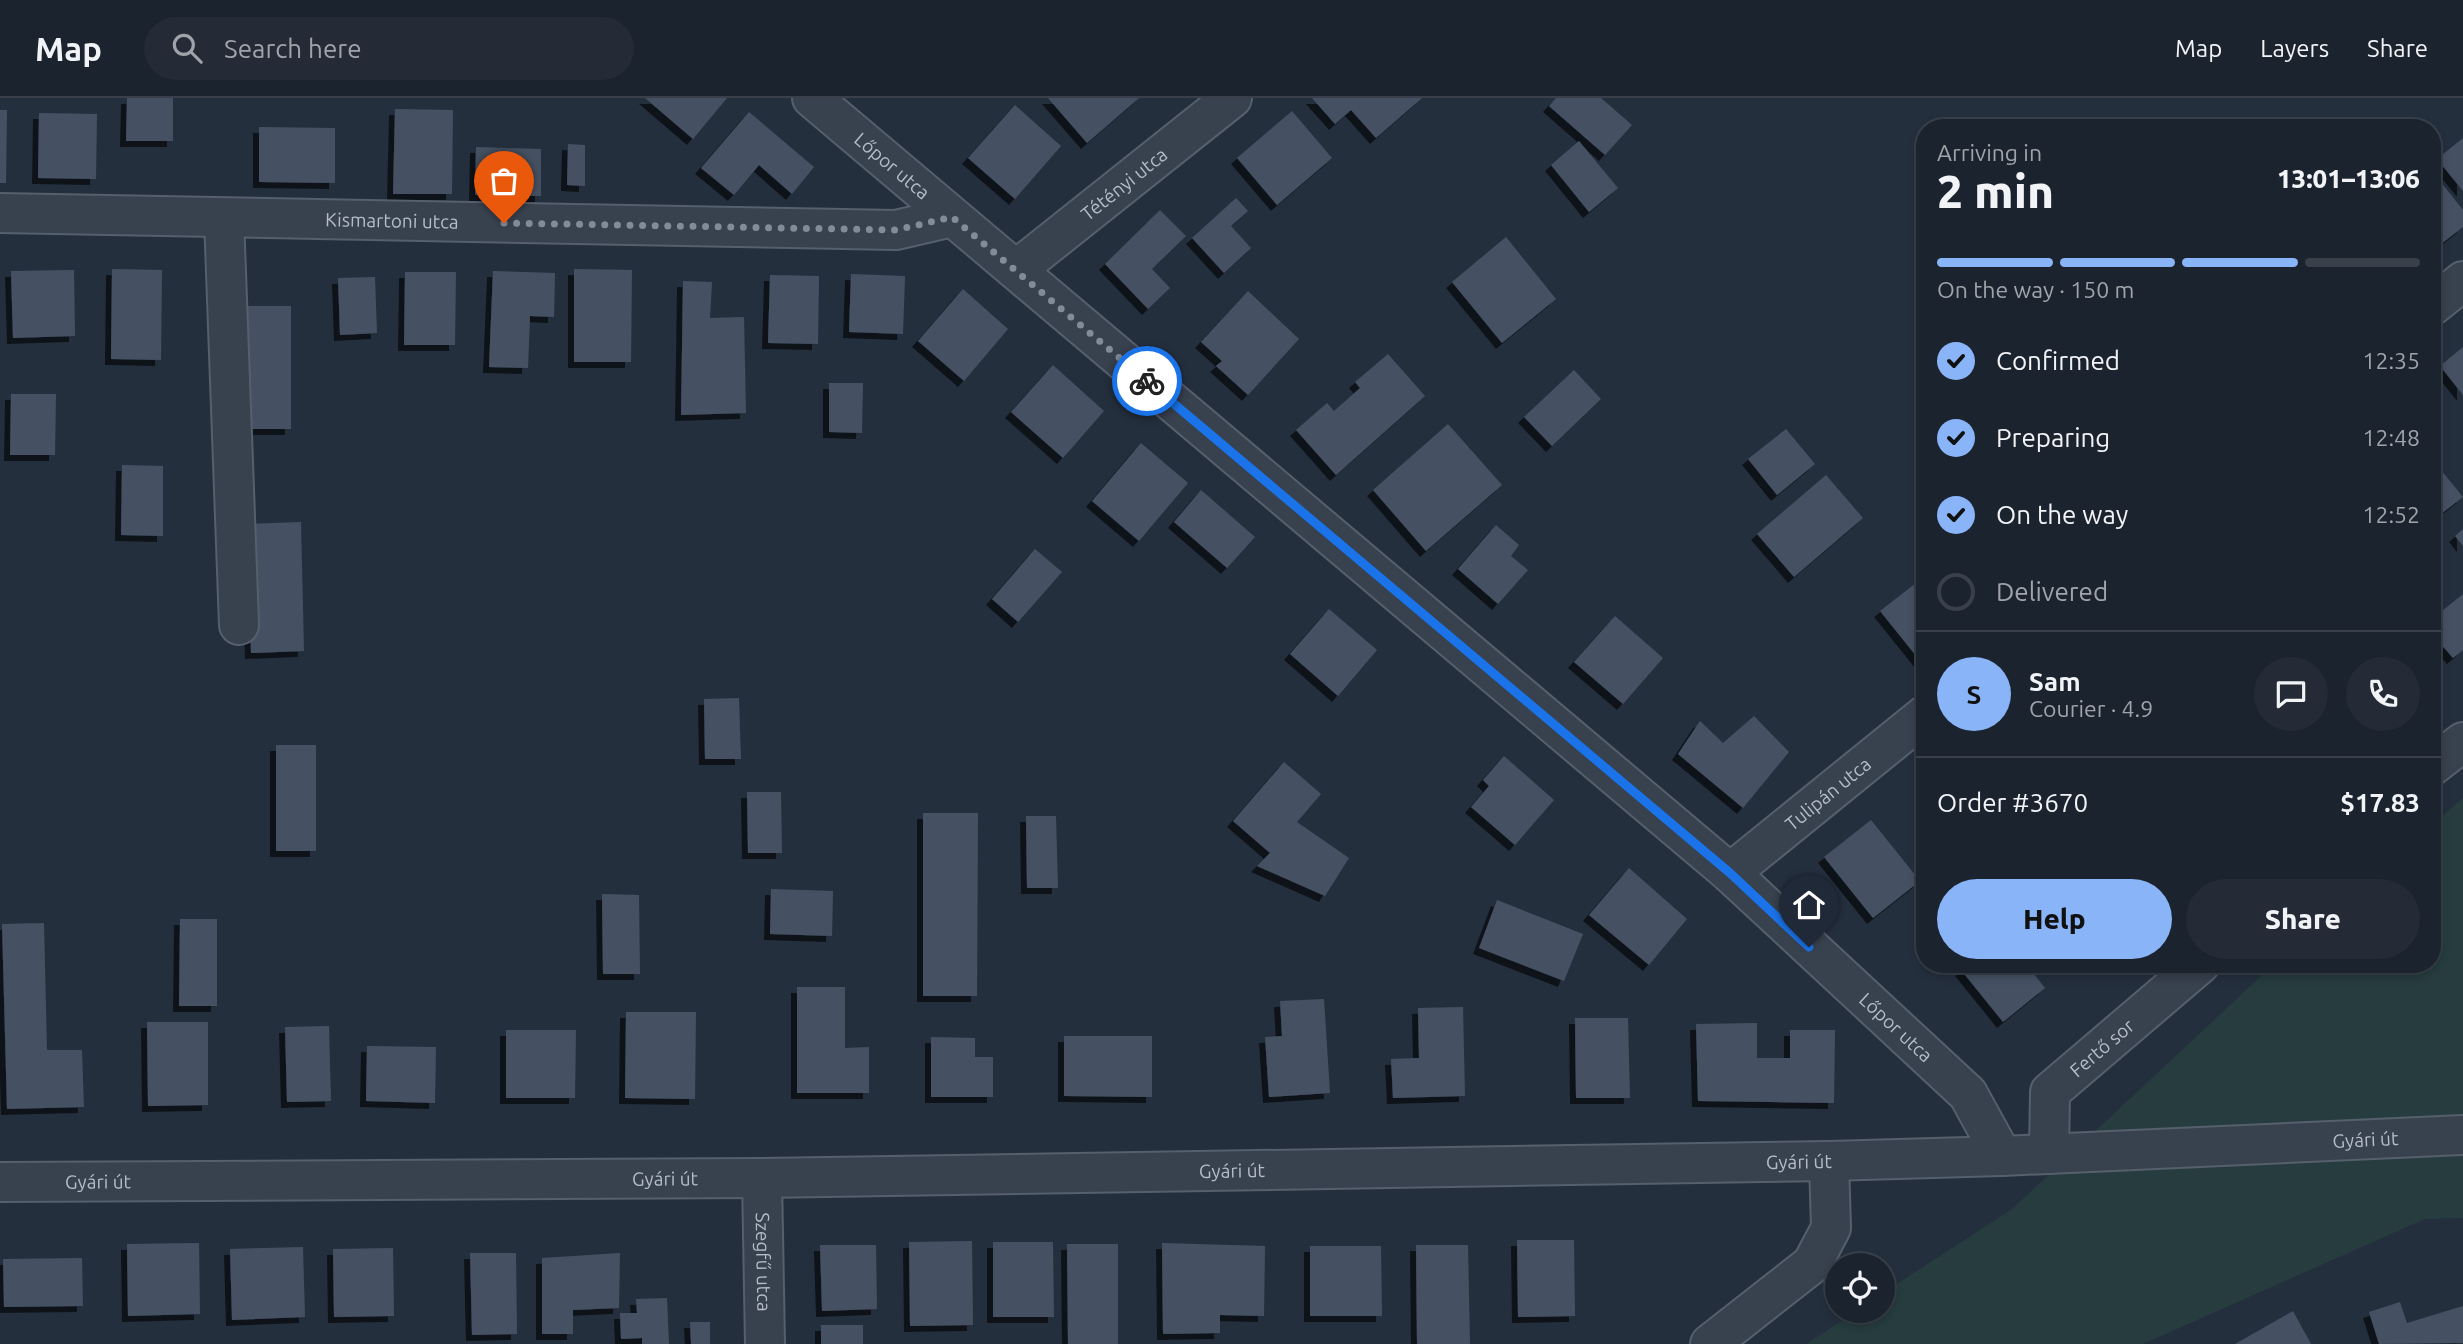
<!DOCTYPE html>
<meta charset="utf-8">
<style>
:root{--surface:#1b232e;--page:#242b36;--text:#f1f3f6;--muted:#a0a4aa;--line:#39404a;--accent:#8ab4f8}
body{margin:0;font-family:Ubuntu,sans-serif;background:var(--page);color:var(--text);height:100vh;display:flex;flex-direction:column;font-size:26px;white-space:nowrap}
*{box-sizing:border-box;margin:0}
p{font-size:23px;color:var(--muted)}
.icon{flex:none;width:38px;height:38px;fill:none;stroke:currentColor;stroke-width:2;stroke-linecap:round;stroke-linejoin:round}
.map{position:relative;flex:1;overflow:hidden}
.drawer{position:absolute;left:1916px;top:21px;width:525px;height:854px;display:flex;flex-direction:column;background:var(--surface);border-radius:28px;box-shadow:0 4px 10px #0003,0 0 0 2px var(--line)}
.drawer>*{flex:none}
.tools{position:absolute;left:1825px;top:1155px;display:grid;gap:14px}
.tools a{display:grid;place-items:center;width:70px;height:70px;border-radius:50%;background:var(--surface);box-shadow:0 4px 10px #0003,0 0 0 2px var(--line);font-size:35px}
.pin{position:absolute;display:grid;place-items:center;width:60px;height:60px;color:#fff;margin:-72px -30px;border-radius:50% 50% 50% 0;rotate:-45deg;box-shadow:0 0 7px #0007}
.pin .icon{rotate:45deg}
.courier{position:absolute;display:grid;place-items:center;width:70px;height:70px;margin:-35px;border:5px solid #1a73e8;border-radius:50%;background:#fff;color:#222;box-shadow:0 2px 9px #0007}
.head em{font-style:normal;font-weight:800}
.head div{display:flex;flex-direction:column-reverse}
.head{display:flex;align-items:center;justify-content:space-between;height:119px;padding:0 21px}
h1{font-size:46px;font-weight:800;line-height:52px}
.bar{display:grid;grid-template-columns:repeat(4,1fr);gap:10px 7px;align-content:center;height:84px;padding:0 21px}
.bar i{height:9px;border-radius:5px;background:var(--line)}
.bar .current{background:var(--accent)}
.bar p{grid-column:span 4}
.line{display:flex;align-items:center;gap:18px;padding:0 21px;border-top:2px solid var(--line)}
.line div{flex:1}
.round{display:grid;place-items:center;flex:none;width:74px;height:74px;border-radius:37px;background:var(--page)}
ol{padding:0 21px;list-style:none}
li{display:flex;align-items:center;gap:21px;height:77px}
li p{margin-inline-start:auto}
li .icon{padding:7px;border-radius:50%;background:var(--accent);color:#111;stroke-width:4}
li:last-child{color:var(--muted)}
li i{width:38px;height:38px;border:4px solid var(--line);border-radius:50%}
.button{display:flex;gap:14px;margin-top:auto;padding:14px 21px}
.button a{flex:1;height:80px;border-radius:42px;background:var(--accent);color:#111;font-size:28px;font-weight:800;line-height:80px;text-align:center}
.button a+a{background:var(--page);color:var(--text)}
header{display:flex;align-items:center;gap:42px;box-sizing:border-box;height:98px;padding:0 35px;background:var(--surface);border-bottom:2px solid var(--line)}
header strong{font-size:33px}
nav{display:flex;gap:38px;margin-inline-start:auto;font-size:24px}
.search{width:490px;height:63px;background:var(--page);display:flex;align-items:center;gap:18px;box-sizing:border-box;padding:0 24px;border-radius:38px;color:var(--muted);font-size:26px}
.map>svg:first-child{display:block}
</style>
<header>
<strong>Map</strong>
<div class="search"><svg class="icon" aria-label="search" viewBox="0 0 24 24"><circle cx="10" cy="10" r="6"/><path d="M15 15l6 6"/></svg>Search here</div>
<nav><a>Map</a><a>Layers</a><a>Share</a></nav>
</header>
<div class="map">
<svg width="2463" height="1246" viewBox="0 0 2463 1246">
<defs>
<filter id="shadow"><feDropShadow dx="-6" dy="6" stdDeviation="0" flood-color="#0009"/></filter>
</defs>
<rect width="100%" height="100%" fill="#242f3e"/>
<!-- green -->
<path fill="#263c3f" d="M2463,700V1120L2425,1121L2143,1246H1806L1857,1213H1883V1195L2012,1111L2274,866H2432L2433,726Z"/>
<!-- building -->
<path fill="#455162" filter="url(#shadow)" d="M127,0H173V43H126Z
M645,0H727L693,41Z
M1048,0H1139L1087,45Z
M1312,0H1422L1376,40L1351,12L1335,26Z
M1556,0H1601L1632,27L1605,57L1549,8Z
M1015,7L1061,48L1015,101L968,60Z
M395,11L453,12L452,96H393Z
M0,12H7L6,85H0Z
M1292,13L1332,60L1277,107L1237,60Z
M749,14L814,69L792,96L759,67L734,97L701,70Z
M39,15L97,16L96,81L38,80Z
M259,29L335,30V85L259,84Z
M2463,40V93L2437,61Z
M1579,43L1618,90L1589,114L1551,67Z
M568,46L585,47V88L567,87Z
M476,49L541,51V98L475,97Z
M2432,73L2463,112V129L2432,153Z
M1236,100L1248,113L1231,128L1251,150L1224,175L1192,140Z
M1160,112L1186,138L1152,171L1170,190L1148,211L1105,166Z
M1506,139L1556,201L1502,245L1452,184Z
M112,171L162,172L161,262L111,261Z
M574,171L632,172L631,264H574Z
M74,172L75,238L13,240L11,173Z
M493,173L555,175L554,219L530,218L528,270L489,269Z
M405,174H456L455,247H404Z
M851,176L905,178L903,236L849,234Z
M770,177L819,178L818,246L768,245Z
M375,179L377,235L340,237L338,180Z
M683,183L712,184L710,220L744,219L746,315L681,317Z
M963,191L1008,231L964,283L918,243Z
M1248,193L1299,241L1248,297L1216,268L1222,263L1201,244Z
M245,208H291V331H245Z
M2463,249V297L2440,268Z
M1388,256L1425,298L1336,377L1296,332L1327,305L1334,313L1360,290L1355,284Z
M1053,267L1104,313L1063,360L1011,314Z
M1574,272L1601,301L1552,348L1524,319Z
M829,285H863L862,335L829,334Z
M11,296H56L55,357H10Z
M1448,326L1502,387L1426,453L1373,392Z
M1786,331L1815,366L1777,397L1748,361Z
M1141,345L1188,385L1139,443L1092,403Z
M2432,361L2463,399L2432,423Z
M122,367L163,368V438L121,437Z
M1826,377L1863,420L1794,479L1757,436Z
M1201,392L1255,439L1227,470L1174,424Z
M301,424L304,553L251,555L247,426Z
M1496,427L1519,447L1511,458L1528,472L1498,506L1458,471Z
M2463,431V448L2455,438Z
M1035,451L1062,474L1018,524L992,501Z
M1925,478V560L1921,564L1880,513Z
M2463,496V552L2453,560L2432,536V521Z
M1329,511L1377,552L1338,598L1290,556Z
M1615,518L1663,560L1623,606L1574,564Z
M739,600L741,661H705L704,601Z
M1754,618L1789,654L1743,710L1678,656L1700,623L1723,645Z
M276,647H316V753H276Z
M1504,658L1554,702L1515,747L1471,709L1489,688L1483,682Z
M1284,664L1321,696L1297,724L1349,760L1325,798L1257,768L1270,755L1233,723Z
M747,694H781L782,755H748Z
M923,715H978L977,898H923Z
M1026,718H1056L1058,790H1027Z
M1871,722L1920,783L1873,820L1824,759Z
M1629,770L1687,821L1649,867L1589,817Z
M771,791L833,793L832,838L770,836Z
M602,796L639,797L640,876H603Z
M1497,802L1583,836L1564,883L1479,850Z
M180,821H217V908H179Z
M44,825L47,952H82L84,1009L7,1011L2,826Z
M1969,866H2026L2045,890L2003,924L1961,872Z
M797,889H845V950L869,949V995H797Z
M1324,901L1330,995L1269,999L1265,939L1282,938L1280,903Z
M1463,909L1465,998L1393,1000L1391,961L1419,960L1418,910Z
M626,914H696L695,1001L625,1000Z
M1575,920H1628L1630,1000H1576Z
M147,924H208V1007L148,1008Z
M1757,925V960H1790V932H1835L1834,1005L1698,1003L1696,926Z
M329,928L331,1003L287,1004L285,929Z
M506,932H576L575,1000H506Z
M1064,938H1152V999L1064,998Z
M931,939L975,940V959H993V999H931Z
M367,948L436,949L435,1005L366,1003Z
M1517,1142H1574L1575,1218L1518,1219Z
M972,1143L973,1227L910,1228L909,1144Z
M993,1144H1053L1054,1219H993Z
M199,1145L200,1216L128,1218L127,1146Z
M1162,1145L1265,1148L1264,1218L1220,1217V1235L1163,1236Z
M1067,1146H1118V1246H1068Z
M820,1147H876L877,1211L822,1213Z
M1416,1147H1468L1470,1246H1417Z
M1310,1148H1381L1382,1218H1310Z
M303,1149L305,1219L232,1222L230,1151Z
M393,1150L394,1218L334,1219L333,1151Z
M470,1155H516L517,1236L472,1237Z
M620,1155L619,1210L573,1212V1236H542V1160Z
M82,1160L83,1208L4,1209L3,1161Z
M667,1200L669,1246H642V1240L621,1241L620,1215H637L636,1201Z
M2400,1204L2407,1225L2463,1208V1245L2379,1246L2369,1214Z
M2293,1213L2311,1246H2235Z
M690,1224H710V1246H691Z
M821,1227H863V1246H821Z"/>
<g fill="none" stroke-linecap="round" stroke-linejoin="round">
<defs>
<g id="minor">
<path id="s1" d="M812,0L1730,775L1968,996L2002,1058"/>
<path id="s2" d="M0,115L896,132L952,119"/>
<path d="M224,120L239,527"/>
<path id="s3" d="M1016,172L1232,0"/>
<path d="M2432,208L2463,183"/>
<path d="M2432,668L2463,644"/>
<path id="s4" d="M1730,775L1925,617"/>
<path id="s5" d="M2049,1056L2050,994L2200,866"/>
<path id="s6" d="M762,1080L765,1246"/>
<path id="s7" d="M0,1084L762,1080L1829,1063L2002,1058L2463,1037"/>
<path d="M1710,1246L1812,1166L1831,1130L1829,1063"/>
</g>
</defs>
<!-- minor casing -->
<use href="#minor" stroke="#565f6c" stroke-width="42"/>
<!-- minor -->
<use href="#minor" stroke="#38414e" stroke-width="38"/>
</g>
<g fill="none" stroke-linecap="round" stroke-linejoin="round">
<!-- done -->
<path stroke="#828b98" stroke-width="7" stroke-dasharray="0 12.6" d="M504,125L896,132L952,119L1147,283"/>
<!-- route -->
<path stroke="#1a73e8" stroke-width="9" d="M1147,283L1730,775L1809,849"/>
</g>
<g text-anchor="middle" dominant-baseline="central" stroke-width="6" stroke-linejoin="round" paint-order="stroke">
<!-- street labels -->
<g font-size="19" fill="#b4bcc9" stroke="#1d2633">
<text stroke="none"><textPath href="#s1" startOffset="105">Lőpor utca</textPath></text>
<text stroke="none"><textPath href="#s3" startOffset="138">Tétényi utca</textPath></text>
<text stroke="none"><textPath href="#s2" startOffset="392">Kismartoni utca</textPath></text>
<text stroke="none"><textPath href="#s4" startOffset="126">Tulipán utca</textPath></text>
<text stroke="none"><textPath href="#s1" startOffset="1428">Lőpor utca</textPath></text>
<text stroke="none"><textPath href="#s5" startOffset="130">Fertő sor</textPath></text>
<text stroke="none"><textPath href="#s7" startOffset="2366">Gyári út</textPath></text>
<text stroke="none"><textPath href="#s7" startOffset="1799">Gyári út</textPath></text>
<text stroke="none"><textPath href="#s7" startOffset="1232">Gyári út</textPath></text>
<text stroke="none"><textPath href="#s7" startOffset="665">Gyári út</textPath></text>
<text stroke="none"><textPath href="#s7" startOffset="98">Gyári út</textPath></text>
<text stroke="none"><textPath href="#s6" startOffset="84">Szegfű utca</textPath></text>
</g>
</g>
</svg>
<div class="tools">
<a><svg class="icon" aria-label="locate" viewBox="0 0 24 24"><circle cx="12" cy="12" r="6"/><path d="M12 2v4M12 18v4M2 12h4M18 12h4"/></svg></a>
</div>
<div class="pin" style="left:504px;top:125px;background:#ea580c"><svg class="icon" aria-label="bag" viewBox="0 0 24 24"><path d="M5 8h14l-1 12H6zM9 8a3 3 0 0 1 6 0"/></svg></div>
<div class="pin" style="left:1809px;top:849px;background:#1f2937"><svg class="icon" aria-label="home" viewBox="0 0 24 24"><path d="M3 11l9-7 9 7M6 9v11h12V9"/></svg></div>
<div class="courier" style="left:1147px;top:283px"><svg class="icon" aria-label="bike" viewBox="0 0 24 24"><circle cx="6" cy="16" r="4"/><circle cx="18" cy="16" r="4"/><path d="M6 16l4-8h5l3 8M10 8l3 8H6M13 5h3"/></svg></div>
<section class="drawer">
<div class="head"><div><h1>2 min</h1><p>Arriving in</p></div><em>13:01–13:06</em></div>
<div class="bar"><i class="current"></i><i class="current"></i><i class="current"></i><i></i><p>On the way · 150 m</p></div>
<ol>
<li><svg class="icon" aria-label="check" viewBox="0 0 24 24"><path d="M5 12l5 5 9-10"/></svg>Confirmed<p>12:35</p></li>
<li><svg class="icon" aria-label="check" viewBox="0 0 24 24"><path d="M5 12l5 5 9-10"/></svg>Preparing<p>12:48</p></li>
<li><svg class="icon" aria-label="check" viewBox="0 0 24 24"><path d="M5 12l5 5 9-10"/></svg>On the way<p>12:52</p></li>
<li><i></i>Delivered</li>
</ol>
<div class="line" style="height:126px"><b class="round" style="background:var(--accent);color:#111">S</b><div><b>Sam</b><p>Courier · 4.9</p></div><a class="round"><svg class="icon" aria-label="chat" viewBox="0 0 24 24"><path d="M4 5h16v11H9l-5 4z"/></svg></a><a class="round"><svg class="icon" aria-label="phone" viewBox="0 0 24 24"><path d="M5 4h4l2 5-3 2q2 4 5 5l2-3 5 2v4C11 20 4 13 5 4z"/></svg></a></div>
<div class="line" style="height:91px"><div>Order #3670</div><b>$17.83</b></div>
<div class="button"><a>Help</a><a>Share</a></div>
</section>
</div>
